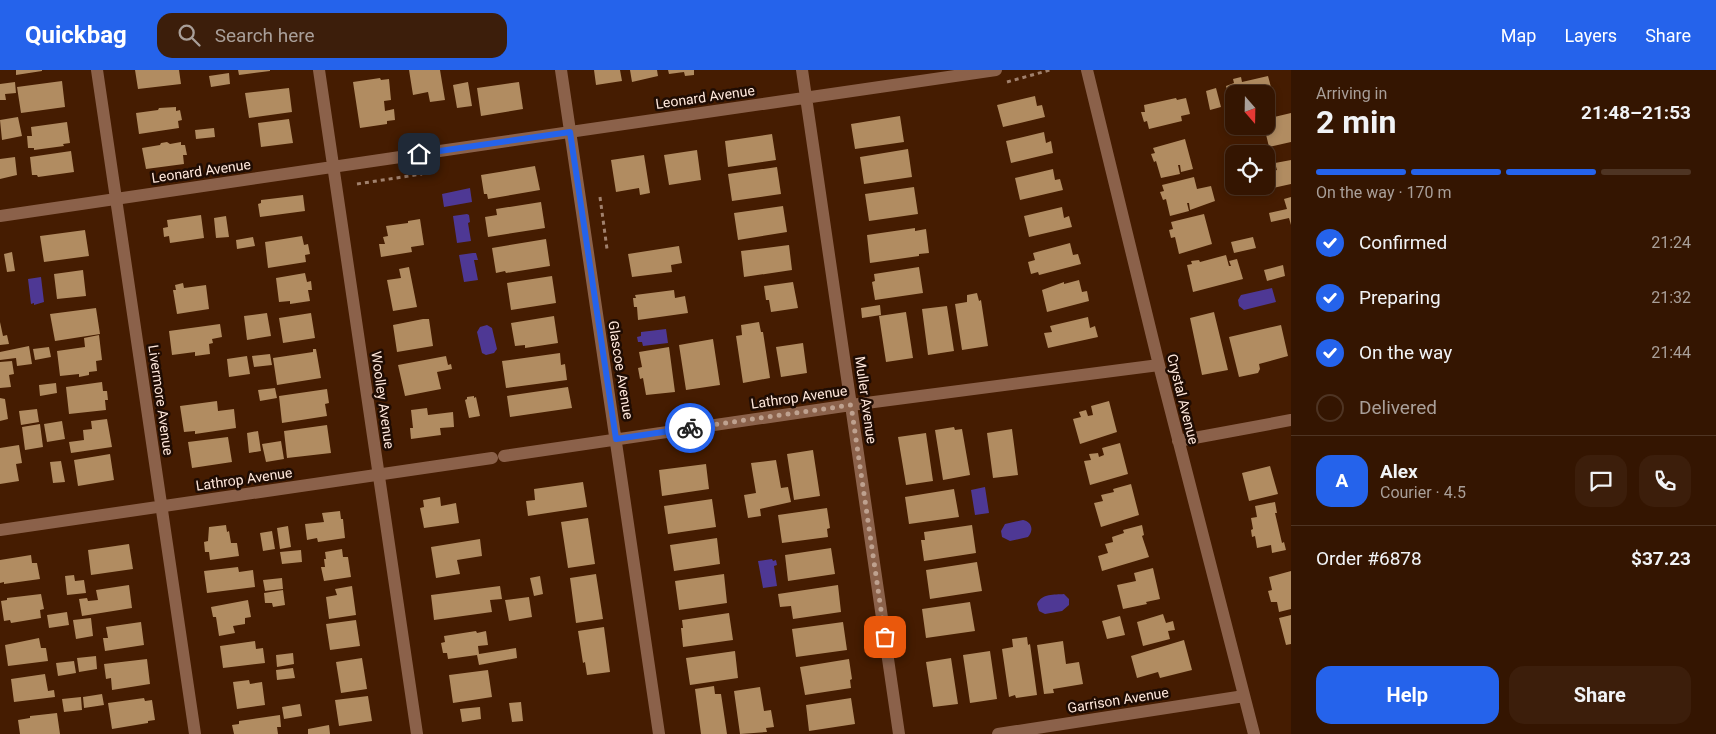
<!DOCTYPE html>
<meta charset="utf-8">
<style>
:root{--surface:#341501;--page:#3c1e0b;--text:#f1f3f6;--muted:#a99f99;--line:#4e3423;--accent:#2563eb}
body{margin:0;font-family:Roboto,sans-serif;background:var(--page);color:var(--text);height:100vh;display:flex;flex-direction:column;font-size:19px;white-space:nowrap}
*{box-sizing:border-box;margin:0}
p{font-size:16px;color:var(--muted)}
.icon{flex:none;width:28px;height:28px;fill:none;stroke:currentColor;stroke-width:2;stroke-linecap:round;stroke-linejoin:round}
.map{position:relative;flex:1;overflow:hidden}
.details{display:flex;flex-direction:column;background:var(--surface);width:425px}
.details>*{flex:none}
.needle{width:32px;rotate:160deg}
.fabs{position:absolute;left:1225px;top:15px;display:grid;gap:10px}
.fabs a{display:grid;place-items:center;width:50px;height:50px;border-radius:10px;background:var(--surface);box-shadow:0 2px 8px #0003,0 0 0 1px var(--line);font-size:25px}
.pin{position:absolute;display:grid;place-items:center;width:42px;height:42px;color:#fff;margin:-21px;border-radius:10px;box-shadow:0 2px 8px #0006}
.courier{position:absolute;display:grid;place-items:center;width:50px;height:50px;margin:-25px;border:4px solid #2563eb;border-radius:50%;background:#fff;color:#222;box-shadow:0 1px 6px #0007}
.overview em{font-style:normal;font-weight:700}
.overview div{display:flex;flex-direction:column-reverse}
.overview{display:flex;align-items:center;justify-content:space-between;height:85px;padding:0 25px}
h1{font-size:32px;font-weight:700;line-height:38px}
.bar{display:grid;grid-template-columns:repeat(4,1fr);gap:8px 5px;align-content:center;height:60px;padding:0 25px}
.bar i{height:6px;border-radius:4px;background:var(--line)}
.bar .selected{background:var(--accent)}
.bar p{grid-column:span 4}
.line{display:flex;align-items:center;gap:12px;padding:0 25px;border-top:1px solid var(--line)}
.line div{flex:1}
.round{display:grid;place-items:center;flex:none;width:52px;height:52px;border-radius:15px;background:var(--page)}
ol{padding:0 25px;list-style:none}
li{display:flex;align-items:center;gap:15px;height:55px}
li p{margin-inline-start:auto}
li .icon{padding:5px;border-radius:50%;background:var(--accent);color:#fff;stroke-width:4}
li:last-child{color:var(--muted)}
li i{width:28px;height:28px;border:2px solid var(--line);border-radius:50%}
.action{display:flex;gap:10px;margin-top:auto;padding:10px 25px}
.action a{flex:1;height:58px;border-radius:15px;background:var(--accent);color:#fff;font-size:20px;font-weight:700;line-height:58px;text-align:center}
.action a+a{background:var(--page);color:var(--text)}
header{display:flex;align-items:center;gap:30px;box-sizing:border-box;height:70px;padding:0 25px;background:var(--accent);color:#fff}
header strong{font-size:24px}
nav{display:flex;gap:28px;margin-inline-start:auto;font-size:18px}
.search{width:350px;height:45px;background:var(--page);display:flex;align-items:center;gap:12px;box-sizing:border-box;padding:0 18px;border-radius:15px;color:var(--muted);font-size:19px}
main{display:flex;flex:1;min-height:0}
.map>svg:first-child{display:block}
</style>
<header>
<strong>Quickbag</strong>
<div class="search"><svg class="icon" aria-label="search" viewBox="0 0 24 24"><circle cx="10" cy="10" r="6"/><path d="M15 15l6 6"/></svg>Search here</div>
<nav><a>Map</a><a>Layers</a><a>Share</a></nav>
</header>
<main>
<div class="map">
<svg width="1291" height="664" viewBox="0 0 1291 664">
<rect width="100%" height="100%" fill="#451c01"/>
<!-- water -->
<path fill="#4e3894" d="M470,118L472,132L444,137L442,124Z
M467,144L469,145L470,152L468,153L471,171L457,173L453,146Z
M473,183H476L478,190H474L478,210L464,212L459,185Z
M41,207L44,232L34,235V233L31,234L28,209Z
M1272,218L1276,232L1244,240L1239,236L1238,230L1241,225Z
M487,255L492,258L497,279L494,283L486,285L482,283L477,262L480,257Z
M666,259L668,273L643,276L642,272H638L637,267L641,266V262Z
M985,417L989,443L975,445L971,420Z
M1023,450C1032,452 1034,460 1028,467L1010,471L1002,467L1001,461L1005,454Z
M772,489L773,491L776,490L777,495L774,496L777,516L763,518L758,491Z
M1064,524L1069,529V535L1062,541L1045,544L1039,541L1037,534C1042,523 1054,525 1064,524Z"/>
<!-- building -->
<path fill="#b18c61" d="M16,0H42V1L16,5Z
M135,0H179L181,14L138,19Z
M238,0H270V1L239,5Z
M409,0H440L445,30L430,32L428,22L413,25Z
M594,0H620L622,11L596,15Z
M630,0H657L658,6L632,12Z
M668,0H694V5L685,6L684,2L669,4Z
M229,3L230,14L211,17L209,6Z
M1268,6L1275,32L1266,34V24H1234L1233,45L1226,16L1234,13L1233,9L1241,7L1242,12Z
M380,8L381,10L389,9L391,30L384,31L385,41L394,39L395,50L387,51V54L360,58L353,12Z
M62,11L65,37L21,43L17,17Z
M15,12L16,23L5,24L6,30H0V14Z
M468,12L472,36L457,38L453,15Z
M519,12L523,39L481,46L477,18Z
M289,18L292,42L249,48L245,23Z
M1216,18L1221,37L1210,40L1206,21Z
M1035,26L1037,36L1042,35L1045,47L1003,57L997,35Z
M1176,28L1177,30L1186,28L1190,44L1181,46L1182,51L1149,59L1147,51L1144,52L1141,42H1145L1144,35Z
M176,37V41L180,40L182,50L178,51L179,58L139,64L136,43L158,40L159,38Z
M1291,43V72L1269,77L1264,56H1266V49Z
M900,46L904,72L855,79L851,54Z
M18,47L22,66L2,70L0,50Z
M289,49L293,73L261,77L258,53Z
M67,52L70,73L63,74L64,76L34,80V78H28L27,66H32L31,57Z
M214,58L215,67L196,69L195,60Z
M1044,62L1046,73L1051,71L1053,83L1011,93L1006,71Z
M772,64L776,90L728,97L725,71Z
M1185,69L1193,99L1181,102L1180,95H1178L1180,104L1161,108L1156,91L1154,92L1151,84L1155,83L1153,78Z
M167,72L170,74L181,72V75H185L187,85H183L184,94L146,99L142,78L160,75L161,73Z
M908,79L912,107L864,114L860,87Z
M697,80L701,110L669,115L664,85Z
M71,81L74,102L38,107L37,105H32L30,87Z
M644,85L650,123L640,125L639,118L616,122L611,90Z
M15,87L17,105L0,109V89Z
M1291,90V114L1273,118L1269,102L1277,100L1275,93Z
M535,96L540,120L488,129L487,124H484L481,105Z
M777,97L781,124L732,131L728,104Z
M1053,99L1055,110L1060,109L1063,120L1020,130L1015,108Z
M1194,107L1197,119L1211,116L1215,131L1190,140L1189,133H1187L1189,141L1170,146L1166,129L1163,130L1160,122L1164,121L1162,115Z
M914,117L918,144L869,151L865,124Z
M303,125L305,141L260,147L258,134L261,133V130Z
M1291,127V155L1289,148L1271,152L1269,143L1287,139L1284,129Z
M541,132L545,158L488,167L485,147L497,145L496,139Z
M783,136L787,162L738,170L734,143Z
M1062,137L1064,148L1069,146L1072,157L1029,167L1024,146Z
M1204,144L1212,174L1179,184L1175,167L1171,168L1169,160L1173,159L1171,152Z
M201,145L204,168L170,173L169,166L164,167L163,158L168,157L167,150Z
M226,146L229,167L216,168L214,148Z
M420,149L424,175L411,177L412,182L381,187L379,174H385L383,167L388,166L386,156L408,153V151Z
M915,158V161L926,159L929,183L919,184V186L870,193L867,165Z
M85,160L89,186L44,192L40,166Z
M302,166L304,175L308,174L310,184L305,185L306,192L268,198L265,172Z
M253,167L255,176L237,179L236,170Z
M1253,167L1256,178L1234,183L1231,172Z
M546,169L550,196L506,203L505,201L496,203L492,178Z
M1070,173L1073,185L1078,184L1081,194L1039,205L1038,202L1031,204L1028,192L1035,190L1033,183Z
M789,175L792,200L744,207L741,181Z
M679,176L682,193L671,195L672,202L632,207L628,184Z
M12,182L15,201L7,202L4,184Z
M1226,185L1229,196H1231L1229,191L1237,189L1243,209L1193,222L1187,195L1192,194L1191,191L1199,190L1200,192Z
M1283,195L1285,206L1267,211L1264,200Z
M409,197L417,237L393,241L387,210L401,208L399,199Z
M919,197L923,223L875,230L872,212L875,211L874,204Z
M83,200L86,226L57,229L54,204Z
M305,203L307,212L311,211L312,220H308L310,231L290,234V231L279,232L276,208Z
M552,206L556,233L511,240L507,213Z
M1079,210L1082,222L1087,221L1089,231L1047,242L1042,220L1064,212V214Z
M793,212L798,238L771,242L769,230H766L764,216Z
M183,213L184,218L206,215L209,239L177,244L173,220H176L175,215Z
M674,220L675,228L685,226L688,243L638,250L637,237H634L633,228H636L635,225Z
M977,223L979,231L981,230L988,276L962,280L955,234L967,232V225Z
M880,235L881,245L862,248L861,238Z
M947,236L954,281L928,285L922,239Z
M96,238L100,264L55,271L50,244Z
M906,242L913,288L886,292L879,246Z
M1214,242L1228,300L1202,305L1190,248Z
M267,243L271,266L247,270L244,246Z
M311,243L315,268L283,273L279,248Z
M554,246L558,273L525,278V275L515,276L511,253Z
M1088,247L1090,258L1095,256L1098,267L1048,278L1044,263L1052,262L1050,256Z
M423,249H429L433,276L397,282L393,255Z
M0,252L3,266L7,265L9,274L0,275Z
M759,252L761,262H763L770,308L743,313L736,266L742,265L741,255Z
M220,254L222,267L212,269L213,273L209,274L210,284L195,286V282L172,285L169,261Z
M1281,255L1288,286L1259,294L1260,299L1258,303L1239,307L1229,267Z
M99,265L102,290L96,291L97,301L89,302V305L79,307V304L60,306L57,281L85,277L84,268Z
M713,269L720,315L686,320L679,275Z
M803,273L807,303L781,307L776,277Z
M29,276L32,294L17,296L16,288L0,290V282Z
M49,277L51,287L35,290L33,279Z
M669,277L675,322L646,325L643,308L640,309L638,298L642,297L639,282Z
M313,279H316L321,308L277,315L273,288L313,282Z
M560,283L561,295L565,294L567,310L506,318L502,291Z
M270,284L272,295L254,297L252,286Z
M247,286L250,304L229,307L227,289Z
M446,286L448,295L451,294L452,299L437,302L441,319L405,326L398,295Z
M12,291L14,304L9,305L11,317L0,318V292Z
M102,312L103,321H107L108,330H105L106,340L69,344L66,317Z
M56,313L57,323L40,326L39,315Z
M568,317L572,338L510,347L507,326Z
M275,318L277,328L260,331L258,320Z
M327,319L329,333L325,334L327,346L282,353L279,326Z
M474,326V328L476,327L480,346L469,348L465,330L467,329V327Z
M0,328L5,329L8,349L0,351Z
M217,331L218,341L234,339L236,358L195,364V361L184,362L180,336Z
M1109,331L1117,362L1080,374L1073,349L1081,347L1079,342L1086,340L1088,346L1093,345L1091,336Z
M427,338L428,345L453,342L454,357L440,358L441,365L411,369L410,358H413L411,340Z
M37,339L39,352L21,355L19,341Z
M107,349L112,377L71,383L69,372L84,370L83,360L92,359L91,351Z
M62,351L65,369L47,372L44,354Z
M40,354L43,377L25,380L22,357Z
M327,355L331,383L287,388L284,361Z
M954,357L955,360L962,359L970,405L943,410L935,360Z
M1012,359L1018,405L993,408L987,363Z
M258,361L261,381L249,383L247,363Z
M926,363L933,411L906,415L898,367Z
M228,367L232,392L192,398L188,372Z
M281,371L284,389L266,392L262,374Z
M1120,373L1128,404L1090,415L1084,391L1091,390L1089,384L1098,383L1099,387L1104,385L1102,378Z
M19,375L22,393L16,394L19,411L0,414V378Z
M813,380L820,426L794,430L787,384Z
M110,384L114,410L78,416L74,390Z
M776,390L781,418L788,417L791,432L760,439L761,446L748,448L744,425L756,423L751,393Z
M61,391L65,412L53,413L50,392Z
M706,394L709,419L662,426L659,400Z
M1270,396L1278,424L1249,431L1242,403Z
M583,412L587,437L528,446L526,431L535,430L534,419Z
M1131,414L1139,445L1101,457L1094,433L1103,431L1101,425L1114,422L1113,419Z
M954,419L959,447L909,454L905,427Z
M440,427L441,436L456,433L459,453L424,458L420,438L424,437L423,430Z
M712,429L716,457L668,464L664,436Z
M1275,432L1277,443H1275L1282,473L1284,472L1286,480L1272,483L1271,475L1257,478L1255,466L1252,467L1251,460L1253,459L1251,448L1257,447L1255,436Z
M827,438L830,458L827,459L828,467L782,473L778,445Z
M340,441L341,449H343L345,468L318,472L317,468L307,470L305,454L324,452L322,443Z
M588,448L595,494L568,498L561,452Z
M226,455L227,462L229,461L231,473H237L239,486L210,490L209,482H205L204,472L208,471L209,457Z
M972,455L976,483L924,491L921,470H925L924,462Z
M1142,455L1144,465L1142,466L1149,487L1102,501L1098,486L1108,483L1105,474L1113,472L1112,467L1124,463L1123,460Z
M288,456L291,477L280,479L277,458Z
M272,461L275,479L263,481L260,463Z
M717,468L720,494L674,501L670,475Z
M480,469L482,486L457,490L460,504L436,508L431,477Z
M129,474L133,499L91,505L88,480Z
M831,478L835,504L788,511L785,485Z
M342,479L343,487H348L351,507L324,511L321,497H325L324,489H326L325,482Z
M301,480L302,492L282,494L280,482Z
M31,485L32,493H37L40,509L4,514V512L0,513V490Z
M977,492L982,521L930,529L926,500Z
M238,497L239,502L253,500L255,517L207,523L204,501Z
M1153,498L1160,529L1146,532L1147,534L1123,539L1117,515L1136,511L1134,503Z
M1291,501V539L1279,542L1277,532H1271L1268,521L1272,520L1269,507Z
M596,504L603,549L576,553L570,508Z
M724,504L727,533L679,540L675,511Z
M74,505L75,511L84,510L86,523L67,525L65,506Z
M540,506L543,524L534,526L530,508Z
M282,508L283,519L265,521L263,510Z
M129,515L132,538L82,546L79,529L87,528L88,531L98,530L96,520Z
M838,515L841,542L793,549L791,536L780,537L778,524Z
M352,516L356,545L329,549L326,527L337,525L335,519Z
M500,516L502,529L490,530L492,542L434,550L431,525Z
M283,520L285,535L273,537L272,533H265L264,523Z
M41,524L44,539L40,540L41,548L11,553L10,550L4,551L1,531L7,530V528Z
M529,527L532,547L509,551L505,530Z
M248,530L251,547L245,548V554L233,556L235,563L219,566L216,547H213L211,537Z
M970,532L975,561L926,568L922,539Z
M67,542L69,555L49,558L47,545Z
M729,543L733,570L683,577L681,558H683L682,550Z
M1163,544L1166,553L1173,551L1175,560L1168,561L1170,569L1143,576L1137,552Z
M1291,545V574L1286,575L1279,548Z
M1120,546L1125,565L1107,569L1102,551Z
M91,548L93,566L76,569L73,550Z
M356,550L360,576L330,580L326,554Z
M141,552L144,575L105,581L103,568H108L106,557Z
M843,552L847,580L796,587L792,559Z
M604,557L610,602L587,605L585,592L583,593L578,561Z
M476,561L477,563L486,561L488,575L478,576L479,584L516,578L517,588L479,595L477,585L448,589L447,583H443L441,573L445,572L444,566Z
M1027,567L1028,575L1030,574L1037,625L1016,628L1015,625L1009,627L1002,579L1013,577L1012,569Z
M39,568L41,578H46L48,591L8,596L5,575Z
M1184,570L1192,600L1160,608L1158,602L1137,608L1131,586Z
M255,571L256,579L263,578L265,593L223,598L220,576Z
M1063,571L1066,594L1079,592L1083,614L1053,619L1054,623L1044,624L1037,575Z
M735,581L738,608L690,615L686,588Z
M990,581L997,629L970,633L963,585Z
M293,583L294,594L277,597L276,585Z
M96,586L97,599L79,602L77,588Z
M362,588L367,619L341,623L336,592Z
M951,588L958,634L933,637L926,592Z
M147,589L150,614L112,620L111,608L106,609L104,594Z
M849,589L852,609L850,610L851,618L805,625L800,597Z
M74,591L76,603L58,606L56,593Z
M293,598L295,608L277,610L276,600Z
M488,600L492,627L453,633L449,605Z
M45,604L48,621L54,620L55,627L14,632L11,609Z
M249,610L250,614L262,612L265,635L237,639L233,612Z
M714,616L715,624H721L727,664H701L695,619Z
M760,617L764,641L771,640L774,657L766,658L767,662L740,664L734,621Z
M102,624L104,635L84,638L83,627Z
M368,626L372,651L339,656L335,630Z
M81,627L82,640L64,642L62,629Z
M144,628L145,631L152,630L155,650L148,651V653L112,659L108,633Z
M851,628L855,654L809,661L806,635Z
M521,632L523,651L512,652L509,633Z
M300,634L302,646L284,649L282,637Z
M480,637L481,649L462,652L460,639Z
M57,643L60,664H20L18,650L30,648V646Z
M280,645L281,657H277L278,664H234L232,655L239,654V651Z
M329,655L330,664H308V659Z"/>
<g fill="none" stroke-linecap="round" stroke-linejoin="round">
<!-- path -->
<path stroke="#a1816d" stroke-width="3" stroke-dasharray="4 4" stroke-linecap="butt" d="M1007,12L1050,0
M357,114L422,104
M600,127L607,179"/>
<!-- street -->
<path stroke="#8b614a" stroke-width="12" d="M97,0L195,664
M319,0L417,664
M561,0L659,664
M802,0L899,664
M1087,0L1159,295L1254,664
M419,84L996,0
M0,146L407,86
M1178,371L1291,350
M504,386L851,335L1159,295
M0,460L492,388
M998,664L1244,626"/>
</g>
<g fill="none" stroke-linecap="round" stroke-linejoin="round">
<!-- done -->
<path stroke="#bea18f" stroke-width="5" stroke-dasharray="0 9" d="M690,358L851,335L885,567"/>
<!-- route -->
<path stroke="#2563eb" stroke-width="6" d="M419,84L570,62L616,369L690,358"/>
</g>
<g text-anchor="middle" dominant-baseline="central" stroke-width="5" stroke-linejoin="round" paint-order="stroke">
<!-- street labels -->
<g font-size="14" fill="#ffe8dc" stroke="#1f0c03">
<text transform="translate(705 27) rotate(-8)">Leonard Avenue</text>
<text transform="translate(201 101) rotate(-8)">Leonard Avenue</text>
<text transform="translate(621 300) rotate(81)">Glascoe Avenue</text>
<text transform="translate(799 327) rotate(-8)">Lathrop Avenue</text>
<text transform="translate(1183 329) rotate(76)">Crystal Avenue</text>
<text transform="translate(161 330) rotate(82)">Livermore Avenue</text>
<text transform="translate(383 330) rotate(82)">Woolley Avenue</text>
<text transform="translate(866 330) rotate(82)">Muller Avenue</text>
<text transform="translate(244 409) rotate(-8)">Lathrop Avenue</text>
<text transform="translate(1118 630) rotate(-9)">Garrison Avenue</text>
</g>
</g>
</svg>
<div class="fabs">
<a><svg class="needle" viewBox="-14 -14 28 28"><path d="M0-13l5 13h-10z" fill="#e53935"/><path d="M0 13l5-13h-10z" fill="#a99f99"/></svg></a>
<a><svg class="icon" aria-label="locate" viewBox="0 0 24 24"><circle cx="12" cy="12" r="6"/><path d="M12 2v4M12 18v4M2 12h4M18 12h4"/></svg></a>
</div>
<div class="pin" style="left:885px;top:567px;background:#ea580c"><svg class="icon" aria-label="bag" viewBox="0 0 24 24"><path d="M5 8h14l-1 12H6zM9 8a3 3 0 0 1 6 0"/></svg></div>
<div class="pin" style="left:419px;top:84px;background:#1f2937"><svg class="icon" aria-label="home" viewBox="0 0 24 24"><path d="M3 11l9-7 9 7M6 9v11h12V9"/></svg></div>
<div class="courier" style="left:690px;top:358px"><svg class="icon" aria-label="bike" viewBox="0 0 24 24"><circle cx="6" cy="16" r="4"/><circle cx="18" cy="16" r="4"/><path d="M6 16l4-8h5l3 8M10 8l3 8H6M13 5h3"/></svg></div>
</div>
<section class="details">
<div class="overview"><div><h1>2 min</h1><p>Arriving in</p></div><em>21:48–21:53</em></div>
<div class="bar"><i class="selected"></i><i class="selected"></i><i class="selected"></i><i></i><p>On the way · 170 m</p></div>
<ol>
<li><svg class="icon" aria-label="check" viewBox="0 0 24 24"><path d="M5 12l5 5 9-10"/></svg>Confirmed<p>21:24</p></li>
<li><svg class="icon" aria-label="check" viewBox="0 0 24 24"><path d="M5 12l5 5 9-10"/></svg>Preparing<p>21:32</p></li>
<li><svg class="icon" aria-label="check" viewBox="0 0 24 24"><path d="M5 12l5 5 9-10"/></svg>On the way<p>21:44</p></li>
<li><i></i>Delivered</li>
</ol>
<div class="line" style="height:90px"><b class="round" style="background:var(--accent);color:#fff">A</b><div><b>Alex</b><p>Courier · 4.5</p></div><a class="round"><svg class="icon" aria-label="chat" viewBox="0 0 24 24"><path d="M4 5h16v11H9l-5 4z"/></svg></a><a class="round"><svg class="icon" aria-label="phone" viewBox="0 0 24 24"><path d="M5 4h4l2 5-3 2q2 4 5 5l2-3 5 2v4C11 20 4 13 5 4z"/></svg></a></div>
<div class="line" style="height:65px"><div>Order #6878</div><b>$37.23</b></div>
<div class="action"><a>Help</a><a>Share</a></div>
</section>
</main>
